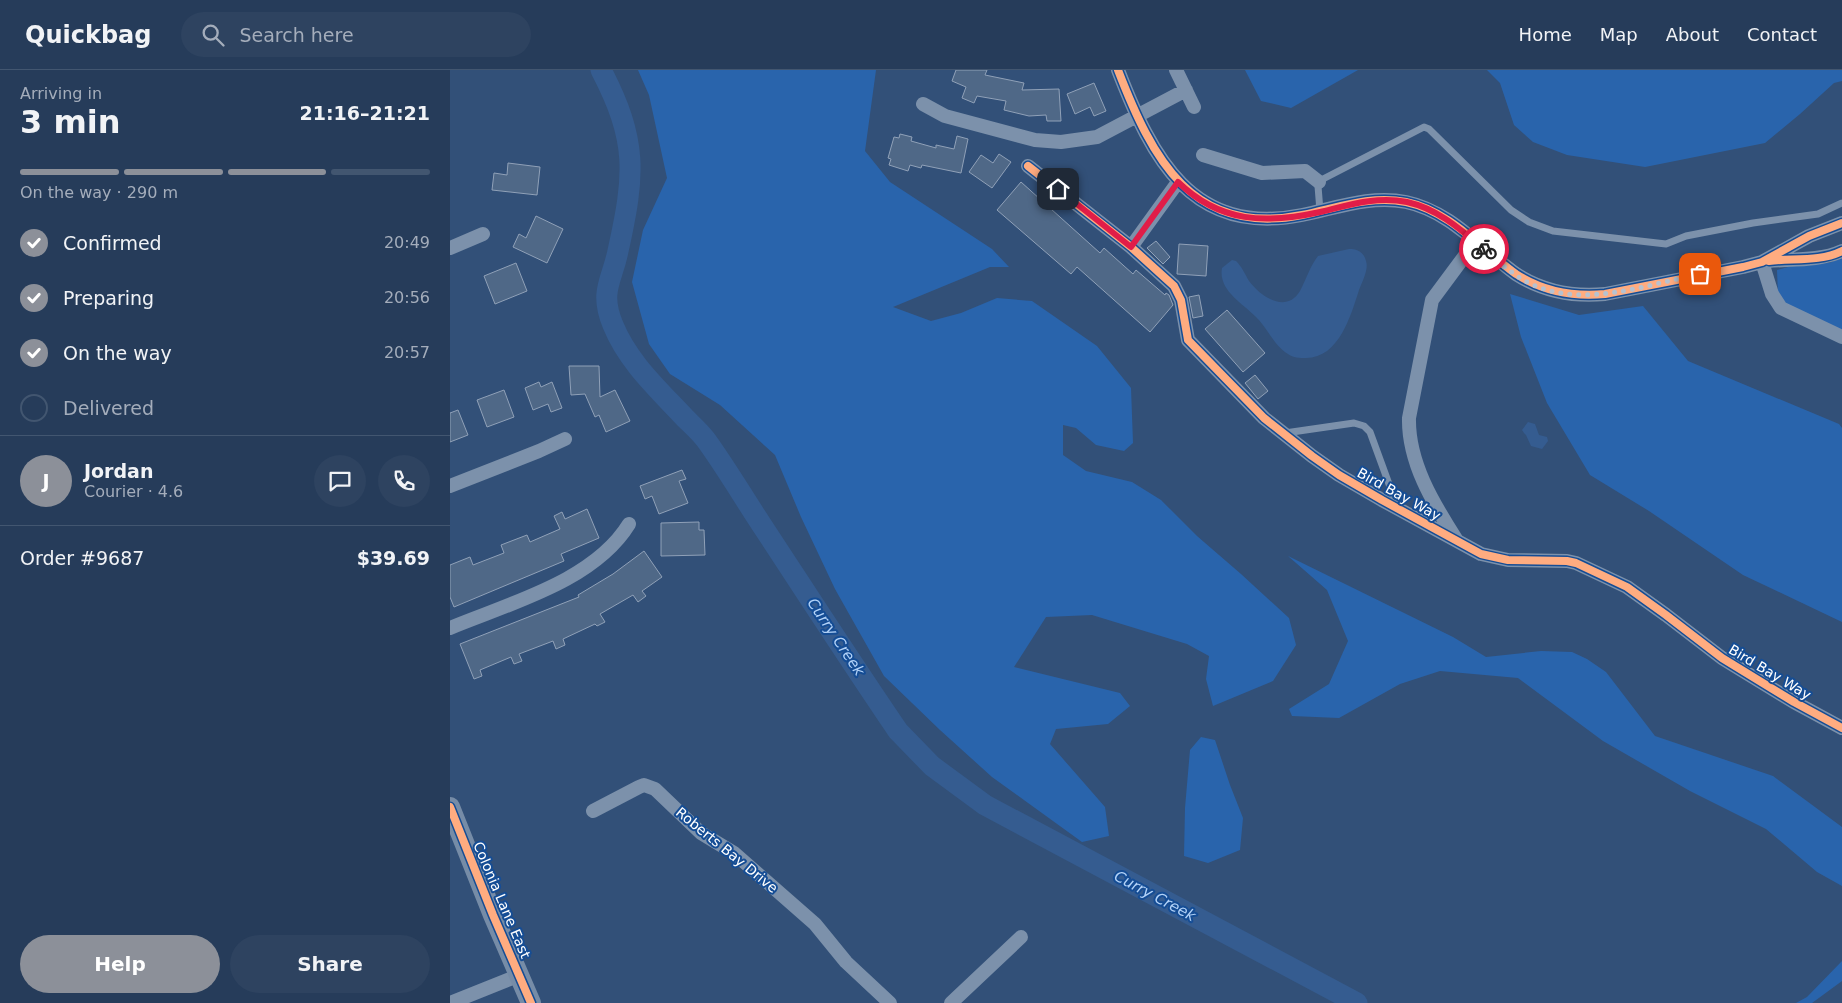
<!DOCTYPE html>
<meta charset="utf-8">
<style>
:root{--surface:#263c5a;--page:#2e4360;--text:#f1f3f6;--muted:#a4adbb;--line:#425670;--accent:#8c9099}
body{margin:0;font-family:"DejaVu Sans",sans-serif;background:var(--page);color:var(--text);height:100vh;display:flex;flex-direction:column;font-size:19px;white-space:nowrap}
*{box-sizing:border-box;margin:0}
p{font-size:16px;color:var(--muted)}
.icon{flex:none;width:28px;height:28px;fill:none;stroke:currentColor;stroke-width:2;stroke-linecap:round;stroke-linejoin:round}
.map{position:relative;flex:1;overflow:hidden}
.drawer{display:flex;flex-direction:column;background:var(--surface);width:450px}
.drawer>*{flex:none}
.pin{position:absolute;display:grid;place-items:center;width:42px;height:42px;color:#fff;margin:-21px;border-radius:10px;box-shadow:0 2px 8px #0006}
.courier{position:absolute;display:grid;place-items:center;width:50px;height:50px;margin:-25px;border:4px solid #e11d48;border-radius:50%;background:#fff;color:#222;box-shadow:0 1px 6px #0007}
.headline em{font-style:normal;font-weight:700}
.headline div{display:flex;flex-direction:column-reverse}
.headline{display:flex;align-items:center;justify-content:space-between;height:85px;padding:0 20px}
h1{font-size:32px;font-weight:700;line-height:38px}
.bar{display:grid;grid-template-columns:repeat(4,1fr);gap:8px 5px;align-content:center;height:60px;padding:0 20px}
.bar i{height:6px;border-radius:4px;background:var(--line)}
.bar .on{background:var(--accent)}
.bar p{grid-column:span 4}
.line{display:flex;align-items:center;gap:12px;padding:0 20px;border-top:1px solid var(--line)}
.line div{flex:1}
.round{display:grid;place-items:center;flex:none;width:52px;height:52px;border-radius:26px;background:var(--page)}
ol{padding:0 20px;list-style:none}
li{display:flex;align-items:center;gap:15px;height:55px}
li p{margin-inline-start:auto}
li .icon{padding:5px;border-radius:50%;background:var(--accent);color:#fff;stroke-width:4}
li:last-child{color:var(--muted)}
li i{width:28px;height:28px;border:2px solid var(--line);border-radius:50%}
.cta{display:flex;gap:10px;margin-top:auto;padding:10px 20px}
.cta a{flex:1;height:58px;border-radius:30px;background:var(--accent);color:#fff;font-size:20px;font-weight:700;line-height:58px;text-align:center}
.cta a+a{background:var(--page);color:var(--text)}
header{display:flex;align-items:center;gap:30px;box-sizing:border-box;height:70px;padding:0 25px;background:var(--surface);border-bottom:1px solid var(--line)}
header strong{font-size:24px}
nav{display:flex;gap:28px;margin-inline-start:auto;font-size:18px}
.search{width:350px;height:45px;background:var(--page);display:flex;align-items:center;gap:12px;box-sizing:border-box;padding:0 18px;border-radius:28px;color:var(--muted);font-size:19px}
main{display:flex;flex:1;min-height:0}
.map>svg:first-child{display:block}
</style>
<header>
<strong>Quickbag</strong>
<div class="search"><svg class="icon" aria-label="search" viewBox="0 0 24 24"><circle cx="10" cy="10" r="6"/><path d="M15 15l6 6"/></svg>Search here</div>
<nav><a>Home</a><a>Map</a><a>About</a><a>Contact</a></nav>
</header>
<main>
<section class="drawer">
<div class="headline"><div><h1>3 min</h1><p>Arriving in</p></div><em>21:16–21:21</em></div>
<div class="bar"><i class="on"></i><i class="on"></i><i class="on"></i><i></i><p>On the way · 290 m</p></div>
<ol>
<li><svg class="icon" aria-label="check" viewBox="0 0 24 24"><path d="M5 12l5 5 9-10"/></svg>Confirmed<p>20:49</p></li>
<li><svg class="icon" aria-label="check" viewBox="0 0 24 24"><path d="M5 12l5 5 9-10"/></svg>Preparing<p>20:56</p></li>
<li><svg class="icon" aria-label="check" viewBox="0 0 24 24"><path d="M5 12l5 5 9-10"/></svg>On the way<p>20:57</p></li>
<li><i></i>Delivered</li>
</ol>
<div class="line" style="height:90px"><b class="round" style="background:var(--accent);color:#fff">J</b><div><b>Jordan</b><p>Courier · 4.6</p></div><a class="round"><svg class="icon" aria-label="chat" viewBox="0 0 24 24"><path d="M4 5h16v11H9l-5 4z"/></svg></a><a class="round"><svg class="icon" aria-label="phone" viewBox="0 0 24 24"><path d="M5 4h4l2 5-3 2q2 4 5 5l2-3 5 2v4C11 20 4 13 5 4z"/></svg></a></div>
<div class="line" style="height:65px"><div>Order #9687</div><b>$39.69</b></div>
<div class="cta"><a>Help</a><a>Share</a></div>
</section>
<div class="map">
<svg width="1392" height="933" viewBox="0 0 1392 933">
<rect width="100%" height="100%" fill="#325078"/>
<!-- green -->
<path fill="#2964ac" d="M188,0H426L415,81L440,112L542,179L559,197H540L443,237L481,251L511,243L547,228L582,231L647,276L681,318L683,373L674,381L646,375L626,358L613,355V385L636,401L682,412L711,430L747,466L791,504L839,548L846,575L823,611L763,636L756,609L759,586L737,574L642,545L596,547L564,597L670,623L680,636L658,654L606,659L600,674L655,737L659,766L632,772L542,707L490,660L434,606L385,519L351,447L325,385L270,335L220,304L199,274L182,212L193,160L217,108L199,25Z
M795,0H908L841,38L811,31Z
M1037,0H1392V11L1384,13L1350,44L1315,73L1195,97L1117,85L1083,72L1064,55L1050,13Z
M1392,188V260L1335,235L1328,224L1327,200L1349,194L1379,193Z
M1060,224L1129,245L1193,236L1238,291L1389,354L1392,358V552L1293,505L1199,441L1140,405L1097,333L1071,267Z
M838,486L1003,567L1036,587L1091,581L1122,582L1137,589L1156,602L1205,666L1323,706L1392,757V816L1367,802L1316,759L1240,721L1153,671L1068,608L990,601L950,614L889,648L842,646L839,639L879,614L898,571L877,520Z
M751,667L765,670L780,715L793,748L790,780L758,793L734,786L735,738L740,680Z
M1392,891V911L1362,933H1346L1357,927Z"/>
<!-- water -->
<path fill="#355c90" d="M899,179C907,179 914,182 916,191C919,199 912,212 909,220C901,245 889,288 856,288C850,288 843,288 838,284C824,276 817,257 805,246C792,233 768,220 772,198L782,190L786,191C792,197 795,204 799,211C811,227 836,244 850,221C856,210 860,196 868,186Z
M1078,352L1085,354L1089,365L1097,367L1098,371L1092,379L1081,376L1076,365L1074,363L1072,360Z"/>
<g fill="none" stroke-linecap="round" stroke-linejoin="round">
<!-- river -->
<path stroke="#355c90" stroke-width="21" d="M151,0C188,71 185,104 168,181C162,211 149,221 163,255C178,292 208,319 235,348C242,355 250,362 256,370C277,399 295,430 315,460C359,527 403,595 448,661L482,696L535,735L907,933"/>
</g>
<!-- building -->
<path fill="#4f6887" stroke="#90a1b8" d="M506,0H537L535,5L574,13L572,20L609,19L611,51H597L596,45L579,46L554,40L556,31L527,26L524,33L512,28L516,17L502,11Z
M644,13L656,41L644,46L640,37L625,44L617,24Z
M450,64L462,67L461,71L486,78V75L504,79L507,66L518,69L511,103L472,95L471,98L460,95L458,101L439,95L441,89L438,88L444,67L449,68Z
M549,84L561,92L542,118L519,102L531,85L543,93Z
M58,93L90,97L87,125L42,120L44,103L57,105Z
M571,112L650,183L654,178L683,204L686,200L715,225L716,223L719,225L723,235L700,262L627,197L621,204L547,140Z
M86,146L113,159L97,193L63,177L69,164L76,168Z
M706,171L720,187L713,194L697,178Z
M729,174L758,176L756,206L727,204Z
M66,193L77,221L45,234L34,206Z
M749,225L753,246L743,248L739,227Z
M777,240L815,283L793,302L755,259Z
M119,296H149L150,327L165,320L180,351L156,362L149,345L145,347L135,324L121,325Z
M805,305L818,321L808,329L795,313Z
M89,312L91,317L102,312L112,338L101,342L98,334L83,340L75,318Z
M54,320L64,347L37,357L27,330Z
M8,340L18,365L0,372V343Z
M232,400L236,409L229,411L238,433L209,444L202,426L195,429L190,416Z
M137,439L149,468L111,484L114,491L4,537L0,527V495L20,487L23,495L54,483L51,475L77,465L80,472L110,459L104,446L112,442L115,449Z
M249,452V460H254L255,485L211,486V453Z
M194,481L212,507L192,521L196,526L188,532L183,525L150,544L155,552L147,556L145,554L113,569L115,575L106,579L103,571L69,584L72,591L64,594L61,587L30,600L32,606L24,609L10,574L129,527L128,525L163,504Z"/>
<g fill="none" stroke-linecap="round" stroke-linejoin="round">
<!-- lane -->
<path stroke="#7c91ab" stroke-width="7" d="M870,141L868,116L873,109L974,57L979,59L1061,140L1079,152L1103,161L1216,174L1236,166L1303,153L1368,144L1392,133
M835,363L904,353L914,356L920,362L943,425L945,436"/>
<!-- street -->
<path stroke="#7c91ab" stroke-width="14" d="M668,0C702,88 742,167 852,145C887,138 920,125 956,132C1000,141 1031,179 1066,204C1094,222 1123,227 1155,224L1293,197L1312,192L1359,166L1392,153
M726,0L744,37
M473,34L495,46L585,70L611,72L647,67L736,20
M753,85L812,103L855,101L869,112
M578,96L681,177L724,216L731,230L738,270L814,348L862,386L889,405L932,430L1031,484L1058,490L1117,491L1126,493L1177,517L1216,545L1272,588L1344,632L1392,658
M681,177L728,112
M0,178L33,164
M1318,191C1342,189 1370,191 1392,181
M1312,192L1322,224L1331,238L1392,267
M0,416L89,381L115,369
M1006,469C983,433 958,392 959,348L982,230L1025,172
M0,558C60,533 144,511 179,454
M143,741L189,717L194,715L205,719L251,763L284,783L365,854L396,892L440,933
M0,933L70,905
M501,933L571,867"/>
<!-- secondary -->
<path stroke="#768ca7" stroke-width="20" d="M0,737L43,845L81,933"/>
<defs>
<path id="cycleway" d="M668,0C702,88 742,167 852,145C887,138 920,125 956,132C1000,141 1031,179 1066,204C1094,222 1123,227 1155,224L1293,197L1312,192L1359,166L1392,153
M578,96L681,177L724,216L731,230L738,270L814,348L862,386L889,405L932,430L1031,484L1058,490L1117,491L1126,493L1177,517L1216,545L1272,588L1344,632L1392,658
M1319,191C1343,188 1370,192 1392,181
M0,737L43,845L81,933"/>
</defs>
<!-- cycleway casing -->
<use href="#cycleway" stroke="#154d95" stroke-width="11"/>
<!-- cycleway -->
<use href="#cycleway" stroke="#ffac80" stroke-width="8"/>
</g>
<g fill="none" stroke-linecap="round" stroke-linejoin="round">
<!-- done -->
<path stroke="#b7c2d0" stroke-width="5" stroke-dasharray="0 9" d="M1034,179C1047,191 1061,203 1077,212C1132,240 1193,215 1250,204"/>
<!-- route -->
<path stroke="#e11d48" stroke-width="6" d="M608,119L681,177L728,112C770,153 816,154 870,142C899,135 926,126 957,132C988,139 1010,159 1034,179"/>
</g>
<g text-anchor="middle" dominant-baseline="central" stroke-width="4" stroke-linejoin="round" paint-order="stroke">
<!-- street labels -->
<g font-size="14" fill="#fff" stroke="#154d95">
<text transform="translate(949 424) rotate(29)">Bird Bay Way</text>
<text transform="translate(1320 602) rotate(31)">Bird Bay Way</text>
<text transform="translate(277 780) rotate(39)">Roberts Bay Drive</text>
<text transform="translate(52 830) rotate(67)">Colonia Lane East</text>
</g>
<!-- water labels -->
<g font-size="15" font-style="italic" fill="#b2d2f8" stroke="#154d95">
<text transform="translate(386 567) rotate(56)">Curry Creek</text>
<text transform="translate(705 826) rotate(28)">Curry Creek</text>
</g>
</g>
</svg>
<div class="pin" style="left:1250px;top:204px;background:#ea580c"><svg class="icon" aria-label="bag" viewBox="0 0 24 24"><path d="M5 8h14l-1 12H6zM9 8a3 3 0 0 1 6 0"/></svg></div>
<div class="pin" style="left:608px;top:119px;background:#1f2937"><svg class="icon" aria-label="home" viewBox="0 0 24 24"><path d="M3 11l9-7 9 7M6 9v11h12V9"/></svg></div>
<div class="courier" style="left:1034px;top:179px"><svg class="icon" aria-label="bike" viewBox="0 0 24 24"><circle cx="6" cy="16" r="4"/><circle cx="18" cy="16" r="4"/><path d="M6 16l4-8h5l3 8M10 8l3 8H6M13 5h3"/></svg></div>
</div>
</main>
